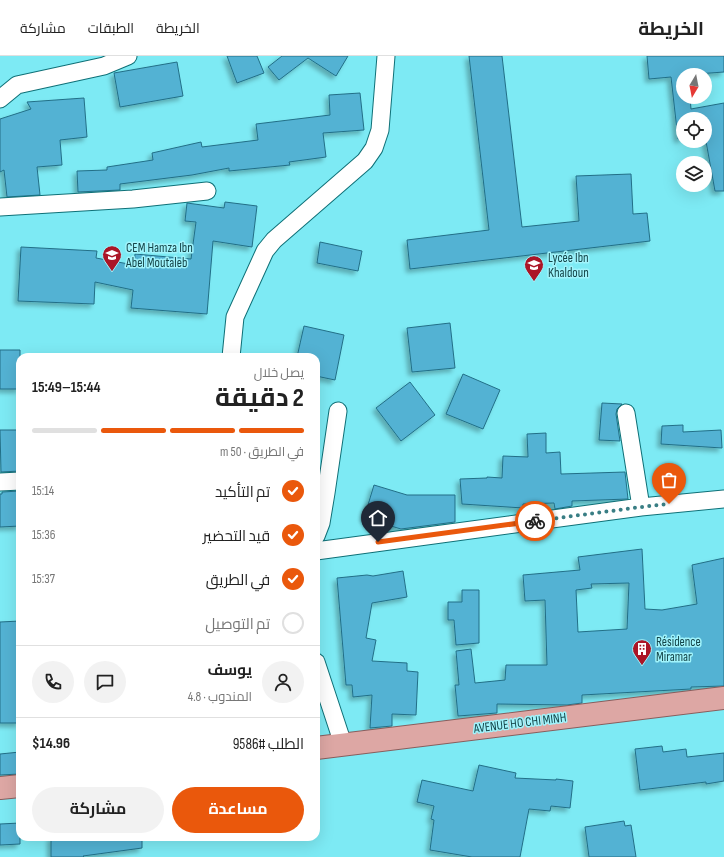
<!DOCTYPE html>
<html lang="ar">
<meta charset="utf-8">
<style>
:root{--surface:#fff;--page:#f2f2f2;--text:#222;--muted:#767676;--line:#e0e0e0;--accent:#ea580c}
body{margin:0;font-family:"Sofia Sans Condensed",Cairo,sans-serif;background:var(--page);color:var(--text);direction:rtl;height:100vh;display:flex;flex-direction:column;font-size:15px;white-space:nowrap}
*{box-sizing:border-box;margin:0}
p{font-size:13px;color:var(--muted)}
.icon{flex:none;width:22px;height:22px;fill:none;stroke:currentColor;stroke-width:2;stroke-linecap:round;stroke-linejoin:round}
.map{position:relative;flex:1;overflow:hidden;direction:ltr}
.details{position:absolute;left:16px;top:297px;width:304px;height:488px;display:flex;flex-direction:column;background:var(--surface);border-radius:12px;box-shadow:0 4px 16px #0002;direction:rtl}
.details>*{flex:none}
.needle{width:26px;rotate:190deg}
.tools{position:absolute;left:676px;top:12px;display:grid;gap:8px}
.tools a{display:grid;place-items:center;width:36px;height:36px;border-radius:50%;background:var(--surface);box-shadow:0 4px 16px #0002;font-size:20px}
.pin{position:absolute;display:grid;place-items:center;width:34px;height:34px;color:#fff;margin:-41px -17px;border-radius:50% 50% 50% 0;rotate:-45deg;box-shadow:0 0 4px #0007}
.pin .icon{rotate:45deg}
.courier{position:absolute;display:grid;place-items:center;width:40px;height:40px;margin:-20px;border:3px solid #ea580c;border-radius:50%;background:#fff;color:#222;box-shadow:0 1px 5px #0007}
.summary em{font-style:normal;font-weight:700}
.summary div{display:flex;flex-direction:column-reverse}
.summary{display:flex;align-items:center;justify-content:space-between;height:68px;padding:0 16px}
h1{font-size:26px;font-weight:700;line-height:30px}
.bar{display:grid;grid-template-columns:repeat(4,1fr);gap:6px 4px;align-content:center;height:48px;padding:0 16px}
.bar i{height:5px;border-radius:3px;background:var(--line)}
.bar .selected{background:var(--accent)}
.bar p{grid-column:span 4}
.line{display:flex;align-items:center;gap:10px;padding:0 16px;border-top:1px solid var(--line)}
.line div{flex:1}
.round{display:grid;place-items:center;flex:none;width:42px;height:42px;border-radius:21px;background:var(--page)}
ol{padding:0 16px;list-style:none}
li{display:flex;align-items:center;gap:12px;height:44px}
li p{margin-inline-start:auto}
li .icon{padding:4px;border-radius:50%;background:var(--accent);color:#fff;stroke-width:4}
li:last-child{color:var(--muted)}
li i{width:22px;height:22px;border:2px solid var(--line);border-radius:50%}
.action{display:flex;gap:8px;margin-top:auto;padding:8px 16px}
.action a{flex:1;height:46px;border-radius:24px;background:var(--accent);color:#fff;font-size:16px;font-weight:700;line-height:46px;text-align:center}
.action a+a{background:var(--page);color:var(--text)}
header{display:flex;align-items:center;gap:24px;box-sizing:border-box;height:56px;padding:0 20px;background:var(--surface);border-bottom:1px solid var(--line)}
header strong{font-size:19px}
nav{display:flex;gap:22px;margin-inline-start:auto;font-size:14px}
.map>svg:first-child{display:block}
</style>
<header>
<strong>الخريطة</strong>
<nav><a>الخريطة</a><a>الطبقات</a><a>مشاركة</a></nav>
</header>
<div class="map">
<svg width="724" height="801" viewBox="0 0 724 801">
<defs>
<filter id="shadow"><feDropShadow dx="-3.5" dy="3.5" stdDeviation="2" flood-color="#0004"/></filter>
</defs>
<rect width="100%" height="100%" fill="#7deaf4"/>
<!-- building -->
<path fill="#52b2d3" stroke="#236f87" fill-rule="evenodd" filter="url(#shadow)" d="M227,0H257L264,17L237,27Z
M282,0H348L336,20L308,2L279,24L268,11Z
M469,0H502L522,171L579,165L576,120L631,118L633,158L647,157L650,185L410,213L407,184L489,174Z
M647,0H724V16L683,19V41H690L691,53L724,47V135H715L705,80V63H683V82L678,83L671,21L649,23Z
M177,6L183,40L120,51L114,17Z
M360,37L364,74L323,77L326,101L289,106L290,109L229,115V112L192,119L120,128V134L78,136L77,115L107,114V111L153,104L152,97L201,86L202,91L258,84L256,68L330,59L329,39Z
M84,42L87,81L60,84L62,109L37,111L40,139L7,141L4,114L0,116V63L31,53L27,46Z
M225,146L257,150L252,191L213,185L207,258L131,252L133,234L95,226L94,248L18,245L21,191L97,195L96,202L134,209L135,198L191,203L196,166L185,165L187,147L224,152Z
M320,186L362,195L358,215L317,207Z
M450,267L455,312L412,316L407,272Z
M304,270L344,279L335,324L316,320V301H297Z
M0,294H20V333H0Z
M463,318L500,334L483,373L446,358Z
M410,326L435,359L401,385L376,352Z
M602,347L622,348L617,353L616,358L620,385L599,384Z
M683,369V376L721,374L722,392L661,388L662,370Z
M0,374H20V415L1,416Z
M546,377V397L560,396L561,418L625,416L628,443L572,445V450L555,453L554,447L523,448V452L462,448L460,423L487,422V421L502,422L503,400L528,401L527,378Z
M374,429L407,439H455V466L401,473L364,462Z
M20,435V470L0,471V438H2V436Z
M642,493L645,553L662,554L697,548L692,509L724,502V630L691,631V633L582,639V647L567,649L497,648V657L458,660L455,629H459L456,595L471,593L475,627L505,624L506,609H547L545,544L525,545L523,519L580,514L578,501ZM629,527L627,573L578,576L576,534L592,532L591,528Z
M403,515L407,541L372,547L366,582L376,584L372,605L407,607V615L418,616L416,659L392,658V670L370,672L372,639L353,641L352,629H346L337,522L367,519L373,520Z
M462,534H479V587L456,589L454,564H448V546H462Z
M20,565V667H0V566Z
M662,690L663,696L686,693L687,701L724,697V725L706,728V726L640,734L635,693Z
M20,696V718L0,719V698Z
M479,709L516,717L515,722L556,724V723L573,725L570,752L551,750L550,755L529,753L520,801H472L430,794L434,764L431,763L434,750L417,746L422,724L473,735Z
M624,765L625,770L631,769L636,801H589L585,771Z
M20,767V788L0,789V768Z
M51,781H142V792L83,800L84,801H51Z"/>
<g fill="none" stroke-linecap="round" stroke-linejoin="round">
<defs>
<path id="minor" d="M0,43L17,29L104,10L128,0
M0,151L133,143L207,135
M231,301L235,261L265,195L274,184L365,105L374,92L380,74L386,0
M626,357L641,451
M0,426L20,425
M316,480L321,467L326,437L338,355
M316,495L641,451L724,443
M316,606L343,688"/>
<path id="primary" d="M316,692L724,642
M0,732L20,730"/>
</defs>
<!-- minor casing -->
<use href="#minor" stroke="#0f7077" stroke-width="19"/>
<!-- primary casing -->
<use href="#primary" stroke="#885e5d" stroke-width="24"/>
<!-- minor -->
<use href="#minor" stroke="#fff" stroke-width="17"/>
<!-- primary -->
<use href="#primary" stroke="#dda7a4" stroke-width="22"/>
</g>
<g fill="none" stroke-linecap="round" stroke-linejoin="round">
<!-- done -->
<path stroke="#397e84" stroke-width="4" stroke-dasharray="0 7.2" d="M535,465L641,451L669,448"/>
<!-- route -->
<path stroke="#ea580c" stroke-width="5" d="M378,486L535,465"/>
</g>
<!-- icons -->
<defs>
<symbol id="school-pin" viewBox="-11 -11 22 30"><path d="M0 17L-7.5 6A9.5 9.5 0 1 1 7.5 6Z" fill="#ab1526" stroke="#a1f4fc"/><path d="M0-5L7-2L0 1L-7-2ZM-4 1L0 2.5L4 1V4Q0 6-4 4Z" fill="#fff"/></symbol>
<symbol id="building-pin" viewBox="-11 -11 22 30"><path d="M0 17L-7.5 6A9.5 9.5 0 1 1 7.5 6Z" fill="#ab1526" stroke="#a1f4fc"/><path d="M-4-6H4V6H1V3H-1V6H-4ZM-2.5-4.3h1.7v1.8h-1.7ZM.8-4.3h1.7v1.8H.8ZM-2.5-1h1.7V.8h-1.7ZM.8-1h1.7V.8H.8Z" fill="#fff"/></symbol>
</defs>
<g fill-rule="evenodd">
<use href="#school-pin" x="101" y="188" width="22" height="30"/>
<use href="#school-pin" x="523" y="198" width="22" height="30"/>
<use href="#building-pin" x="631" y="582" width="22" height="30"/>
</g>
<g text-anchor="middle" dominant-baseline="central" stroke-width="3" stroke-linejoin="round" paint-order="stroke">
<!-- poi labels -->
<g font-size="13" fill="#144448" stroke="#a1f4fc" text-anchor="start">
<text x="126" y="192">CEM Hamza Ibn<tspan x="126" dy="15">Abel Moutaleb</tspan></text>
<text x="548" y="202">Lycée Ibn<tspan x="548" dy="15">Khaldoun</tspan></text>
<text x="656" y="586">Résidence<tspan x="656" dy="15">Miramar</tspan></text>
</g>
<!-- street labels -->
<g font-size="13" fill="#144448" stroke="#a1f4fc">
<text transform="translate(520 667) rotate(-7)">AVENUE HO CHI MINH</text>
</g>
</g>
</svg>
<div class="tools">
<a><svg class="needle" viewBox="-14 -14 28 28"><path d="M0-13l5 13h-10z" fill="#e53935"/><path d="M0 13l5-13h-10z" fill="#767676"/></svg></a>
<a><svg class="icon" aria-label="locate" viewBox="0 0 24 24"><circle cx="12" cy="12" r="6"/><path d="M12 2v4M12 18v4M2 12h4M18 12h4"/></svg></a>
<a><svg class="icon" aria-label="layers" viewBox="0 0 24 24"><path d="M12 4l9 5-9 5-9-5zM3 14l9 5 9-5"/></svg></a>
</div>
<div class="pin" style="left:669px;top:448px;background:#ea580c"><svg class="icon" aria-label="bag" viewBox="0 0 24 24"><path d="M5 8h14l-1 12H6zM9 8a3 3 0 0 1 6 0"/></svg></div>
<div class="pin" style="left:378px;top:486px;background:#1f2937"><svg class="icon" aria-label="home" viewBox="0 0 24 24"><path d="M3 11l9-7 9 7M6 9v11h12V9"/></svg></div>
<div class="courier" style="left:535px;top:465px"><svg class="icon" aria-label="bike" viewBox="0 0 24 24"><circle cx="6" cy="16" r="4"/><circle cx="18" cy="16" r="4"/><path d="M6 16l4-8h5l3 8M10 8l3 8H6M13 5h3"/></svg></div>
<section class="details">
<div class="summary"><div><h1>2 دقيقة</h1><p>يصل خلال</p></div><em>15:44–15:49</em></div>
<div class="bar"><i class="selected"></i><i class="selected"></i><i class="selected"></i><i></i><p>في الطريق · 50 m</p></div>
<ol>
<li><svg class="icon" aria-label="check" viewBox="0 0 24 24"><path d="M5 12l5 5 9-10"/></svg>تم التأكيد<p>15:14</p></li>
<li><svg class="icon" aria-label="check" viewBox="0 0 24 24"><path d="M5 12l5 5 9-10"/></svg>قيد التحضير<p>15:36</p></li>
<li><svg class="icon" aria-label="check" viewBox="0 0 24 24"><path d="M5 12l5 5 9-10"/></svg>في الطريق<p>15:37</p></li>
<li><i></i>تم التوصيل</li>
</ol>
<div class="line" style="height:72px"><a class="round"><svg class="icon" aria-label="person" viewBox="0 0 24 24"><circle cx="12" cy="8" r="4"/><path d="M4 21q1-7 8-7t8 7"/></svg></a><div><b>يوسف</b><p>المندوب · 4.8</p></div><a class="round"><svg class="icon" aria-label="chat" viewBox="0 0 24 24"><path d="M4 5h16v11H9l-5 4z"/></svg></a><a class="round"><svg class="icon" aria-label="phone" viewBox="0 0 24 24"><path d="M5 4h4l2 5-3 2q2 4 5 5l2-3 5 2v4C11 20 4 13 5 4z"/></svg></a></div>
<div class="line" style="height:52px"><div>الطلب #9586</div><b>$14.96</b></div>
<div class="action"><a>مساعدة</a><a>مشاركة</a></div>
</section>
</div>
